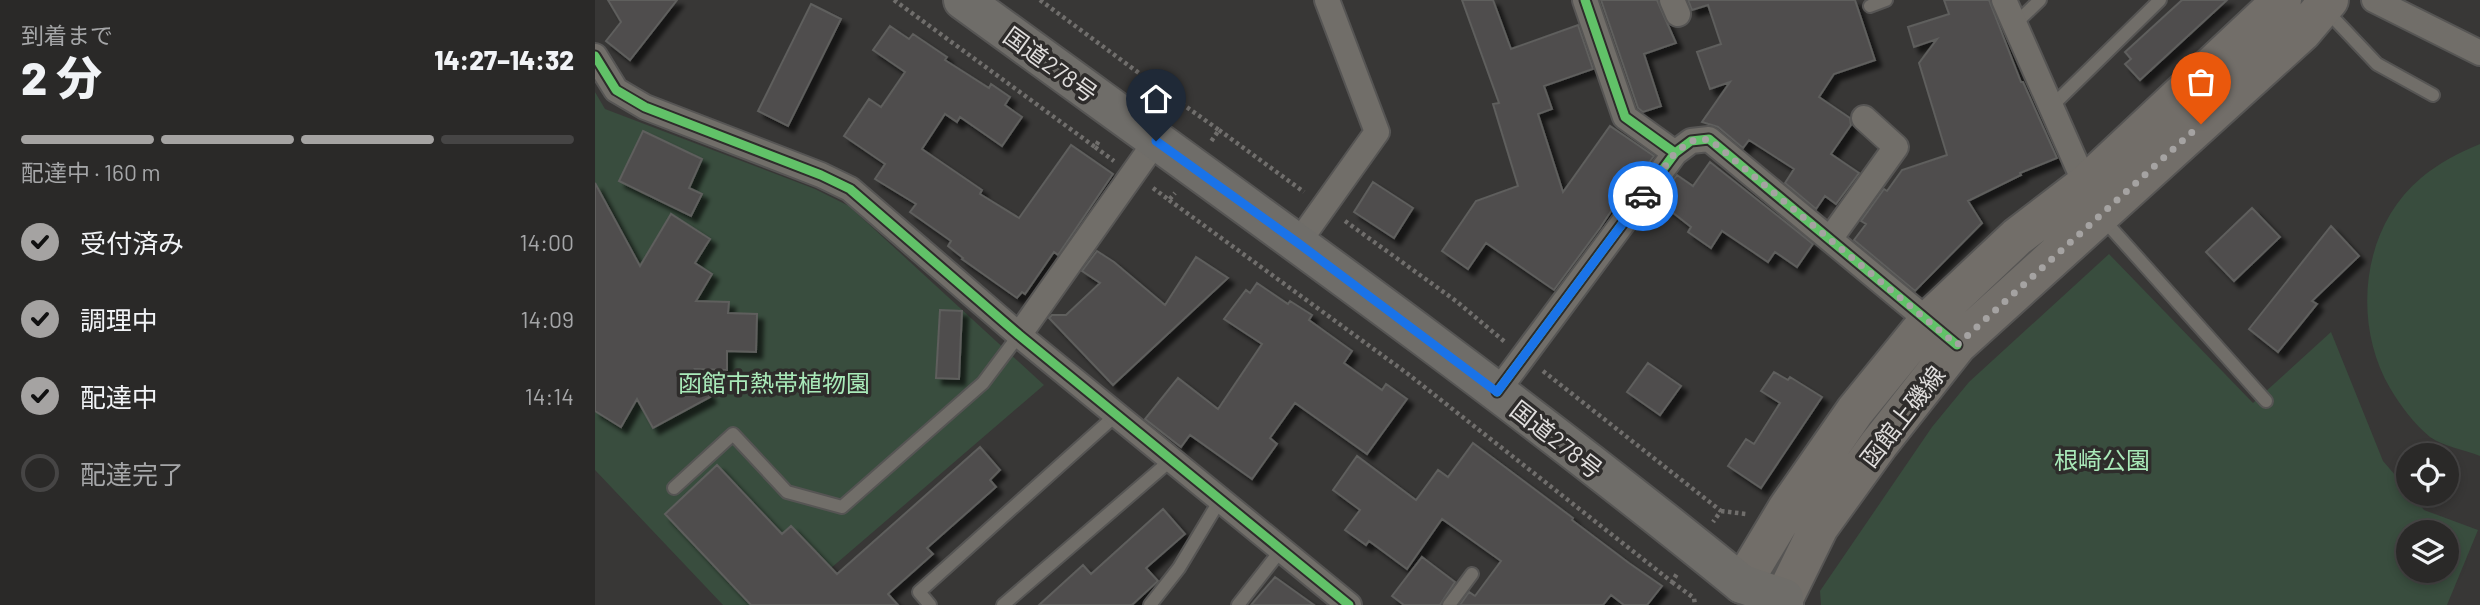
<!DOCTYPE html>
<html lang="ja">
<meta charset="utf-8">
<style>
:root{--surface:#2a2928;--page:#363534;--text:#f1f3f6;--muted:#a5a6a8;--line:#464545;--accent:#a5a3a2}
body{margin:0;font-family:Barlow,"Noto Sans JP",sans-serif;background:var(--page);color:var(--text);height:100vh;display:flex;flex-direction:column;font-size:26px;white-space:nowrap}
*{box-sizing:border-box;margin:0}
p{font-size:23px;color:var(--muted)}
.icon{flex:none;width:38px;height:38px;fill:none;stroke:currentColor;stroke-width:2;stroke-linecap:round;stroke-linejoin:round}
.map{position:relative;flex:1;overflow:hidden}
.drawer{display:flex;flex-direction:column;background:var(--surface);width:595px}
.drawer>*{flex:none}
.buttons{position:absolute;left:1801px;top:443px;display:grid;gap:14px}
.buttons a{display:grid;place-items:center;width:63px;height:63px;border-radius:50%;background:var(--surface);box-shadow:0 4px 10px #0003,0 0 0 2px var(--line);font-size:35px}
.pin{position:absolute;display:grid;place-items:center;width:60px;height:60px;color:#fff;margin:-72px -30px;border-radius:50% 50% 50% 0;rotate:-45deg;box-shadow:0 0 7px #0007}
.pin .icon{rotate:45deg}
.courier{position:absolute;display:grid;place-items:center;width:70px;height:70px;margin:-35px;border:5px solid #1a73e8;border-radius:50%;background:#fff;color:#222;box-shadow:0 2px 9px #0007}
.overview em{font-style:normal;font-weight:800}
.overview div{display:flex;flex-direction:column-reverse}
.overview{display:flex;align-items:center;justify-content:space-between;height:119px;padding:0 21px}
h1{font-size:46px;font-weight:800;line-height:52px}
.bar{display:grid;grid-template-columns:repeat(4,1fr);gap:10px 7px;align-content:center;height:84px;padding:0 21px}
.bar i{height:9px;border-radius:5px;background:var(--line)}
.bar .current{background:var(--accent)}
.bar p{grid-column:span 4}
ol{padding:0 21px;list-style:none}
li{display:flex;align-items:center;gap:21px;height:77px}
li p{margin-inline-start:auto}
li .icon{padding:7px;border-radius:50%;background:var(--accent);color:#111;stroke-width:4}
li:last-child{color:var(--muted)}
li i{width:38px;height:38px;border:4px solid var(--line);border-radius:50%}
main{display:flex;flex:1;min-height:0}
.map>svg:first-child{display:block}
</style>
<main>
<section class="drawer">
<div class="overview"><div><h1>2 分</h1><p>到着まで</p></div><em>14:27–14:32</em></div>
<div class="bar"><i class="current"></i><i class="current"></i><i class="current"></i><i></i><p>配達中 · 160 m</p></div>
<ol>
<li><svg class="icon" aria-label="check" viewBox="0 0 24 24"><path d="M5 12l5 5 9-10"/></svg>受付済み<p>14:00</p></li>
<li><svg class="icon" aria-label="check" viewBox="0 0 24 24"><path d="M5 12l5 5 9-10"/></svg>調理中<p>14:09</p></li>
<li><svg class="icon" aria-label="check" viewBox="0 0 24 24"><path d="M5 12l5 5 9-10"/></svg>配達中<p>14:14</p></li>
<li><i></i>配達完了</li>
</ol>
</section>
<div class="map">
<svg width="1885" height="605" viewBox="0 0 1885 605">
<defs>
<filter id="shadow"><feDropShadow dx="6" dy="6" stdDeviation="2" flood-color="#0009"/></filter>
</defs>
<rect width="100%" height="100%" fill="#383736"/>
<!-- green -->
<path fill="#394d3e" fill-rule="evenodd" d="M0,92L10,109L220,189L254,206L449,385L193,605H128L0,470Z
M1885,144V456C1870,450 1848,446 1835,437C1819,424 1805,405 1795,388C1757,323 1766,228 1826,178C1844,163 1863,153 1885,144Z
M1514,254L1658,403L1736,332L1788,461L1813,490V494H1816L1829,510L1883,530L1852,605H1226L1225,591L1337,427L1374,382ZM1813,532H1852V570H1813Z"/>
<!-- building -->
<path fill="#504e4e" stroke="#5e5e5d" stroke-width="2" filter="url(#shadow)" d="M13,0H82L35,60L11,41L26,22Z
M867,0H898L916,49L983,25L998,69L949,86L957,109L943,114L968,192L1015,126L1059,156L1039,183L1036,181L1005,228L959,290L891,243L873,269L847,251L881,201L923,186L898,104L904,103Z
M1006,0H1062L1081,43L1049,54L1066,106L1048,112L1043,108Z
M1093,0H1260L1280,60L1239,74L1224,97L1255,118L1256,125L1236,154L1264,173L1241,204L1230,196L1221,209L1190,183L1199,169L1154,140L1148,148L1123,127L1107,122L1135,82L1115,89L1102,52L1126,44L1113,5L1097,10Z
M1349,0H1394L1426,82H1428L1462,158L1425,173L1426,175L1373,201L1387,223L1320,291L1259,240L1271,224L1266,221L1289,189L1292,191L1307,170L1352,155L1324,63L1342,39L1319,47L1313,27L1354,14Z
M1587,0H1632L1545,80L1530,64L1536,59L1530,52Z
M216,4L246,19L193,126L163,111Z
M295,26L314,39L318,34L352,57L350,60L394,88L396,84L415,97L410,105L427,117L407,146L365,117L362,122L350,114L327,149L387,190L385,194L424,218L476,145L518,174L463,255L459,252L430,294L427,292L422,298L367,259L368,258L353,246L356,241L315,212L321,204L280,179L290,164L249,136L274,99L286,107L310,72L278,50Z
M48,131L107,159L94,188L107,194L96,216L24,181Z
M1115,162L1218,244L1202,267L1180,252L1173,262L1127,231L1116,248L1093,232L1096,227L1063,201L1082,175L1098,186Z
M778,182L818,208L799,238L759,212Z
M0,183L45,266L76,214L115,239L100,263L117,274L101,301L134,302L133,313L162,314L161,352L132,351V370L100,369L115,397L58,428L42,399L26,427L0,411Z
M1657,208L1685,237L1639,281L1611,252Z
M1736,226L1764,256L1717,301L1722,304L1683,352L1654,329Z
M502,251L519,262L570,305L601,257L633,278L518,385L454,318L457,315H471L505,283L487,271Z
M662,283L693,304L695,301L717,315L714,320L757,351L749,363L787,390L791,384L812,399L772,454L700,403L675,438L682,444L657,479L595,435L586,447L550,419L583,378L623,409L667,344L629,319L651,290L655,293Z
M345,310L367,311L364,379L341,378Z
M1053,363L1086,386L1065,415L1032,392Z
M1179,372L1193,380L1195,377L1227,397L1166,488L1133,466L1151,439L1159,444L1185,403L1166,391Z
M878,443L978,518L977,520L1034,563L1067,586L1052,605H1029L1016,595L1008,605H865L874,592L880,596L906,561L847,519L812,569L774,541L771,545L750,530L765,510L738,490L762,456L821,500L843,470L853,477Z
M385,447L405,470L395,480L401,487L332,548L338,554L293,594L303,605H156L70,514L122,465L187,534L196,526L242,574Z
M568,509L590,534L551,568L563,581L537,605H444L488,565L496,574Z
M827,557L860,582L845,605H809L797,596Z
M680,577L719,605H656Z"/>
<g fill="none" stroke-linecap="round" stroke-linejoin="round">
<defs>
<path id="lane" d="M1275,6L1291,0
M1731,10L1782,64L1838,95
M1419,25L1445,0
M1457,106L1565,0
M1508,219L1671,401
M79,488L138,434L192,492L247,507L388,383L424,335
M335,605L324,592L521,415
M408,605L576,460
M555,605L584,568L625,500
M643,605L686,550
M854,605L877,574"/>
<path id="street" d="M990,0L1030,117L1080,153L1096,141L1114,139L1343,329
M1077,0L1083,14
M1409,0L1496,197
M1779,0L1885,53
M0,56L21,90L50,107L226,175L255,189L424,335L754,605
M1235,239L1301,147L1269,118
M703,243L782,132L732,0
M424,335L561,141
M902,392L1080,153"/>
<path id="primary" d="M1147,584L1192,509L1260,411L1334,320L1422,237L1491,184L1687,0
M1189,598L1224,527L1284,444L1362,345L1707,32L1734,0"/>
<path id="highway" d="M368,0C630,191 896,379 1147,584L1189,598V605"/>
</defs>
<!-- lane casing -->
<use href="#lane" stroke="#565554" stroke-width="16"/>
<!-- street casing -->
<use href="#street" stroke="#565554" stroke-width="28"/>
<!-- primary casing -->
<use href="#primary" stroke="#565554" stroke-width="42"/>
<!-- highway casing -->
<use href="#highway" stroke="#565554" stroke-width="42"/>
<!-- path -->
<path stroke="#706e6c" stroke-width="4.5" stroke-dasharray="3.5 3.5" stroke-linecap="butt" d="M299,0L500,147L505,139
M445,0L552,79L545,88
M552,79L624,130L615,143
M624,130L709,192
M500,147L519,161
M558,188L574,200L580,193
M574,200L813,374L1077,582L1083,572
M750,221L861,301L910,342
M948,371L1126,511L1118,522
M1126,511L1151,514
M1077,582L1099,598L1100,605"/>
<!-- lane -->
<use href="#lane" stroke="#716e69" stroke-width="12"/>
<!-- street -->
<use href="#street" stroke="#716e69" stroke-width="24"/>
<!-- primary -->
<use href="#primary" stroke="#726e69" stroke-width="38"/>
<!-- highway -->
<use href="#highway" stroke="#6f6d69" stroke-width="38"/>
<defs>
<path id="cycleway" d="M990,0L1030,117L1080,153L1096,141L1114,139L1362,345
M0,56L21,90L50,107L226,175L255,189L424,335L754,605
M902,392L1080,153"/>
</defs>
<!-- cycleway casing -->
<use href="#cycleway" stroke="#2e2c2b" stroke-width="13"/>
<!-- cycleway -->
<use href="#cycleway" stroke="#61c268" stroke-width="9"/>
</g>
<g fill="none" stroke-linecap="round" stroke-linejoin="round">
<!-- done -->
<path stroke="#a5a3a2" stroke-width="7" stroke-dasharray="0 12.6" d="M1048,196L1080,153L1096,141L1114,139L1362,345L1606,124"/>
<!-- route -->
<path stroke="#1a73e8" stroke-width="9" d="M561,141L703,243L902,392L1048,196"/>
</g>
<g text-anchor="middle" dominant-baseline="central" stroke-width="7" stroke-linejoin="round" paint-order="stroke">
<!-- street labels -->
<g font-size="24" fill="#dfdddc" stroke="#2e2c2b">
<text transform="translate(456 64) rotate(36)">国道278号</text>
<text transform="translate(1307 416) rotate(-52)">函館上磯線</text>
<text transform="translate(962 439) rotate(38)">国道278号</text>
</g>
<!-- park labels -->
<g font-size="24" fill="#a9eab9" stroke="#2e2c2b">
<text x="179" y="382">函館市熱帯植物園</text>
<text x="1507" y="459">根崎公園</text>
</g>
</g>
</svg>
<div class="buttons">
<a><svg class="icon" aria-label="locate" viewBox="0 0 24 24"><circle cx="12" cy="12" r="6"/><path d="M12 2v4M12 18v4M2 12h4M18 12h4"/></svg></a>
<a><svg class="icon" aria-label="layers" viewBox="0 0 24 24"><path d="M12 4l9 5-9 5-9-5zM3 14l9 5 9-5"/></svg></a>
</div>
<div class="pin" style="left:1606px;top:124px;background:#ea580c"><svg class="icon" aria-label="bag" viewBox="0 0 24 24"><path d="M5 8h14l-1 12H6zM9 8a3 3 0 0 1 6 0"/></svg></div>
<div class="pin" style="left:561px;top:141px;background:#1f2937"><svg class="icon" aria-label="home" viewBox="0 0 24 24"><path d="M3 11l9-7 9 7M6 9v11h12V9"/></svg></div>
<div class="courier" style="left:1048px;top:196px"><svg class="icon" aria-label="car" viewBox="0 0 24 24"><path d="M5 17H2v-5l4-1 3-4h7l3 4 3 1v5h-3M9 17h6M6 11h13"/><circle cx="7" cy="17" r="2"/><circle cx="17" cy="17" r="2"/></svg></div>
</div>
</main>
